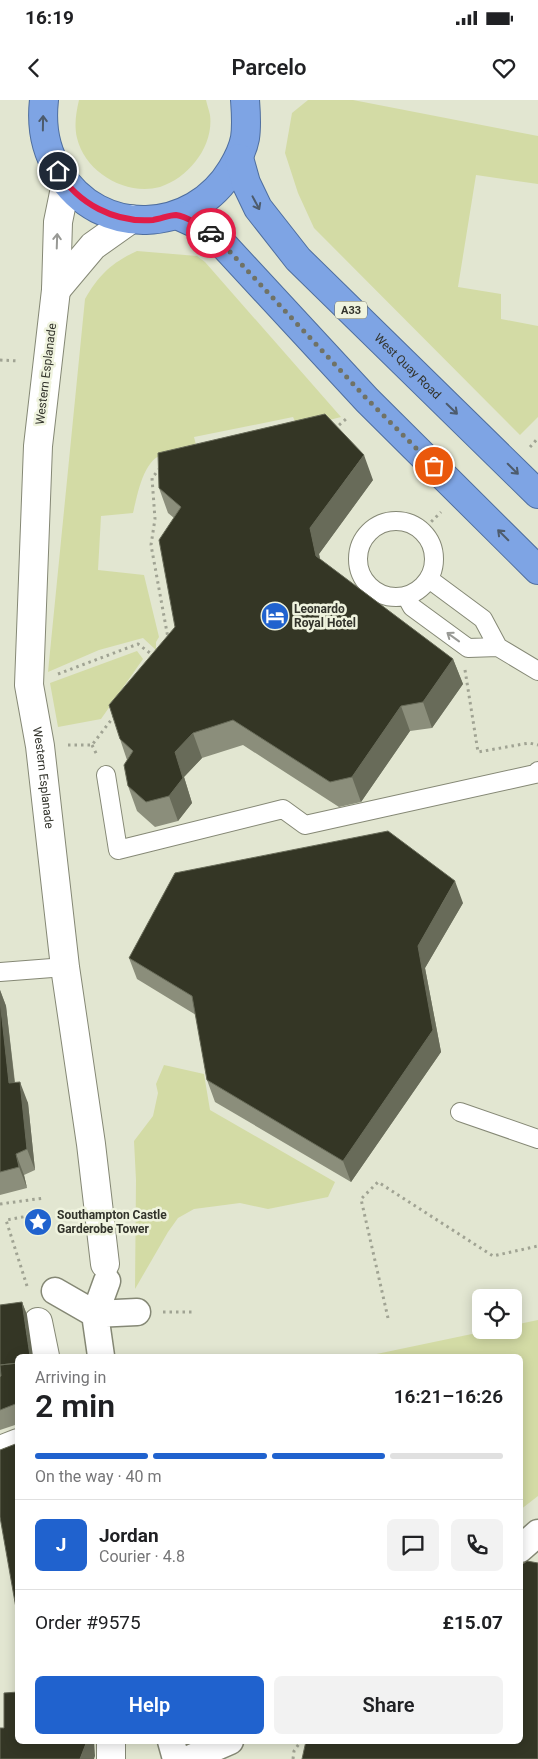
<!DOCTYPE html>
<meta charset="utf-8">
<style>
:root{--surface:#fff;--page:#f2f2f2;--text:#202124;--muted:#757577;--line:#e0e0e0;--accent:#2062ce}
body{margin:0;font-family:Roboto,sans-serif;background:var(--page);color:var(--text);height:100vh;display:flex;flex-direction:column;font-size:19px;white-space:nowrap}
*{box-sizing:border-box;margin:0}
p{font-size:16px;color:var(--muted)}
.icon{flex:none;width:28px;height:28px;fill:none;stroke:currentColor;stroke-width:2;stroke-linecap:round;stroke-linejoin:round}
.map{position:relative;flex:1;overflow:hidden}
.panel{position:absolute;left:15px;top:1254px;width:508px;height:390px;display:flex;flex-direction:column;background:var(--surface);border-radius:8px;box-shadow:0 2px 12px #0003}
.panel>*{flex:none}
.buttons{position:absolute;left:472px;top:1189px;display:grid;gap:10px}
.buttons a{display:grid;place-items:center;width:50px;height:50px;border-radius:8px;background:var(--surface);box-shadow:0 2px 12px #0003;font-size:25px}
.pin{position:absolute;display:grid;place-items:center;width:42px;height:42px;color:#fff;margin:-21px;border:2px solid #fff;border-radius:50%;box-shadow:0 1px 5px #0007}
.courier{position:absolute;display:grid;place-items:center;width:50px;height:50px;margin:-25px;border:4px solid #e11d48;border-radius:50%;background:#fff;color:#222;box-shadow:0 1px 6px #0007}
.summary em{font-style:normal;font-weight:600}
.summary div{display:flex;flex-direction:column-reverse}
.summary{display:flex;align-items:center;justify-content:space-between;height:85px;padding:0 20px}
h1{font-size:32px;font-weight:600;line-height:38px}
.bar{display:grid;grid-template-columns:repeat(4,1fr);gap:8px 5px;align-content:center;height:60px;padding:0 20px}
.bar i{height:6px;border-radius:4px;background:var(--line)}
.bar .current{background:var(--accent)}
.bar p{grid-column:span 4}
.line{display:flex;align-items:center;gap:12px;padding:0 20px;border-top:1px solid var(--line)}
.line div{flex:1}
.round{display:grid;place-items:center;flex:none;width:52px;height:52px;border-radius:8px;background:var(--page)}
.cta{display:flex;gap:10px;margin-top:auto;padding:10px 20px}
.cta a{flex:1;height:58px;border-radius:8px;background:var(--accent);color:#fff;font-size:20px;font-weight:600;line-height:58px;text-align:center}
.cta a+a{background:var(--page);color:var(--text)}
.status{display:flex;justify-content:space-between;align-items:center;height:35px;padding:0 25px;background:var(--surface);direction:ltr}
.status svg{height:14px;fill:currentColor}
header{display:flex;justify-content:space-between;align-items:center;height:65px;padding:0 20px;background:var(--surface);font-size:22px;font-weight:600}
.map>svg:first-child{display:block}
</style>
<div class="status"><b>16:19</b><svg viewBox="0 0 49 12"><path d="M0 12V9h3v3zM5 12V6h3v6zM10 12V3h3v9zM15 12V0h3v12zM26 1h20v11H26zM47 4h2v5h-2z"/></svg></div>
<header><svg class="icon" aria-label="back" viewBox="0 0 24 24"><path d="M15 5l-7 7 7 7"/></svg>Parcelo<svg class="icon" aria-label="heart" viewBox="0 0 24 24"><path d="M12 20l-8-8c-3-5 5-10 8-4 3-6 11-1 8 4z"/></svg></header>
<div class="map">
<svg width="538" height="1659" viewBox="0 0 538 1659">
<rect width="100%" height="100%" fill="#e2e6d1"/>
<!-- green -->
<path fill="#d3dba5" d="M79,0H206C207,5 209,10 210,15C214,46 189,78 160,87C125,96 85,72 77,38C74,25 76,13 79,0Z
M308,0H353L538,36V84L476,75L458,187L501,194V219L538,226V317L520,335L314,128L298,93L285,53L292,13Z
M137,151L197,156L205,162L341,317L298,328L293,317L194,337L197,349C186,351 173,351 162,355C143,360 137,397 133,413L101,416L98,470L144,475L159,537L156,542V550L143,538L99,550L48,572L85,199C99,175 111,163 137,151Z
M137,551L143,559L101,619L58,627L50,583Z
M164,965L204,974L210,1010L335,1082L328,1097L268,1109L240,1103L194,1109L178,1118L168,1132L135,1189L136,1080L134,1041L153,1016L158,993L156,984Z
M538,1220V1396L520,1410V1256H367L491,1230H514V1225Z"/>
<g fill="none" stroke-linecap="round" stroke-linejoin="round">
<defs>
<path id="service" d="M358 459a38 38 0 1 1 76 0a38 38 0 1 1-76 0Z
M429,479L483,519L498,547L538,571
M406,496L412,507L468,548L498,547
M106,675L118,750L283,709L305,725L535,674L538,671
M0,872L65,867
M460,1012L538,1039"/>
<path id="pedestrian" d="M55,1191L95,1214L137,1212
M101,1256L95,1214L107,1181
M520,1449L538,1433
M171,1641L176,1659
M189,1659L230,1641"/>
<g id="minor">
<path id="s1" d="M66,83L58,122L56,190L38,346L29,585L40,646L65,867L91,1044L105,1164"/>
<path d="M56,190L93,146L131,119"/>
<path d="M38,1222L45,1256"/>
<path d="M0,1350L18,1343"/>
<path d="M111,1659V1641"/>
</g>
<g id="trunk">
<path d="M44,0C41,26 45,50 59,72C100,139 193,134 232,69C238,59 243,49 245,38C247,25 246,13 245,0"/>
<path id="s2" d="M239,58L246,83L258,108L298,159L538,394"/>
<path d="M177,115L201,126L218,139L367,300L538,470"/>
</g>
</defs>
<!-- service casing -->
<use href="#service" stroke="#858875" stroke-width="20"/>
<!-- pedestrian casing -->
<use href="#pedestrian" stroke="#858875" stroke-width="29"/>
<!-- minor casing -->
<use href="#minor" stroke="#858875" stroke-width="30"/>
<!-- trunk casing -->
<use href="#trunk" stroke="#4e6e9f" stroke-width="30"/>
<!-- path -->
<path stroke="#a0a393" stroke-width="3" stroke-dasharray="2.5 4" stroke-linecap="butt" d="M0,260L19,261
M333,327L338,326L346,319
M530,347L538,338
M160,368L152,378L155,419L151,445L168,538
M422,431L441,412
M465,570L478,652L529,643L538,645
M58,574L138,544L154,556
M68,645H92L115,615
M92,645L97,655
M0,1104L44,1098
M27,1186L6,1120L45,1113
M163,1212H195
M388,1218L361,1099L378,1082L493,1156L538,1146
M293,1659L294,1651L301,1641"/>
<!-- service -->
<use href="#service" stroke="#fff" stroke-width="18"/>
<!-- pedestrian -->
<use href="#pedestrian" stroke="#fff" stroke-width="26"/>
<!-- minor -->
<use href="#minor" stroke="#fff" stroke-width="28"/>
<!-- trunk -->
<use href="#trunk" stroke="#7ea4e4" stroke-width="28"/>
</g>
<!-- wall -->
<path fill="#8b8e7b" d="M373,380L319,454L320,459L453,559L463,584L432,628L410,631L361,702L339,707L243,645L202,658L184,677L192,703L178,721L155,727L137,711L128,686L127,660L120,639L175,527L174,418L168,413L159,388Z
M463,803L425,868L441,952L351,1082L215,1002L207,980L196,915L137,879L129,858Z
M0,890L6,906L15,982L28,1003L35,1070L24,1075L27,1088L0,1095Z
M22,1202L27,1215L18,1256V1324L0,1330V1205Z"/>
<!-- shaded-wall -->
<path fill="#686b59" d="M364,355L373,380L319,454L325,481L316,456L310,428Z
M453,559L463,584L432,628L423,602Z
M401,606L410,631L361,702L352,677Z
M193,633L202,658L184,677L192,703L178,721L169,696L175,652Z
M455,781L463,803L425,868L441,952L351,1082L343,1061L418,846Z
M0,890L6,906L17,1004L9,983L0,900Z
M20,982L28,1003L35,1070L27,1049Z
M16,1054L24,1075L27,1088L19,1067Z
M22,1202L27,1215L33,1256H30Z
M87,1641H94L95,1656L94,1659H80Z"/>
<!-- building -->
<path fill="#343625" stroke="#686b59" d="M325,314L364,355L310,428L316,456L453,559L423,602L401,606L352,677L330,682L233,620L193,633L175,652L183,678L169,696L146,702L128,686L124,665L133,651L120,639L109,605L175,527L159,440L181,407L159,388L158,353Z
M388,731L455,781L418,846L433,930L343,1061L207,980L192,896L129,858L175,773Z
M0,900L9,983L20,982L27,1049L16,1054L19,1067L0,1072Z
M22,1202L30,1256H18V1263L0,1265V1205Z
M18,1263V1303L0,1310V1277L1,1276L0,1265Z
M18,1343V1508H16L0,1417V1350Z
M527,1461L538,1463V1659H302L306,1641H520V1466Z
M18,1592V1641H87L80,1659H0V1628H4V1593Z"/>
<!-- one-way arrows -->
<defs><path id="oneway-shaft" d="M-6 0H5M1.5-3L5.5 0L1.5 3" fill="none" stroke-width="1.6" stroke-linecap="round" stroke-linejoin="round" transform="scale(1.25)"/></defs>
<g stroke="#4d5b6c">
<use href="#oneway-shaft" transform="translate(43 23) rotate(-89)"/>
<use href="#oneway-shaft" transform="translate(256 103) rotate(62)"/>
<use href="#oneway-shaft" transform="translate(452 309) rotate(44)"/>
<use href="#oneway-shaft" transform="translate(513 369) rotate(45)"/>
<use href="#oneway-shaft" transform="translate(503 435) rotate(-135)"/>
</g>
<g stroke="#989995">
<use href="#oneway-shaft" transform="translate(57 141) rotate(-88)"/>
<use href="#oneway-shaft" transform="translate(453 537) rotate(-144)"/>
</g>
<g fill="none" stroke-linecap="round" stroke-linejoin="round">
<!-- done -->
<path stroke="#707265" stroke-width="5" stroke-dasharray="0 9" d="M211,133L218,139L368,300L434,366"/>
<!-- route -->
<path stroke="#e11d48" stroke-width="6" d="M58,71C78,104 115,123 153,120C161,119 169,115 176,115C186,116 203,127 211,133"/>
</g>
<!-- icons -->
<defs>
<symbol id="hotel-disc" viewBox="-11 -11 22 22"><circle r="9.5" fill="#2062ce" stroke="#eff3de"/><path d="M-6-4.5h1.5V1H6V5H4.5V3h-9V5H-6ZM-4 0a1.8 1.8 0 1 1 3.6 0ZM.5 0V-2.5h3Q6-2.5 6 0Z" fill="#fff"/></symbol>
<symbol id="sight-disc" viewBox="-11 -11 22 22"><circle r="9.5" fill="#2062ce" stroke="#eff3de"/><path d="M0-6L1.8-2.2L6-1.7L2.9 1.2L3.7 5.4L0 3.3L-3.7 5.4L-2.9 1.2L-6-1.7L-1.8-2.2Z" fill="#fff"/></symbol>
</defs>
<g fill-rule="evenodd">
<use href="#hotel-disc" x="259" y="500" width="32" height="32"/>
<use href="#sight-disc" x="22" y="1106" width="32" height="32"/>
</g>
<g text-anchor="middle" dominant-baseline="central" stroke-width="5" stroke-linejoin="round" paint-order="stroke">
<!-- shield labels -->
<rect fill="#eff3de" stroke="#6b6d61" stroke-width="1" x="335" y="201.5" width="32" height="17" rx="4"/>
<g font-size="11" font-weight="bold" fill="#32332b">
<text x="351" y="210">A33</text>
</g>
<!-- street labels -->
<g font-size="12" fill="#32332b" stroke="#eff3de">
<text stroke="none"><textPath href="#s2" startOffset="272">West Quay Road</textPath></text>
<text transform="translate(46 274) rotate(-83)">Western Esplanade</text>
<text stroke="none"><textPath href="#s1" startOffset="598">Western Esplanade</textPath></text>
</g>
<!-- poi labels -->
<g font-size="12" font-weight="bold" fill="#32332b" stroke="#eff3de" text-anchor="start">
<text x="294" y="509">Leonardo<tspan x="294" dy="14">Royal Hotel</tspan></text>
<text x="57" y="1115">Southampton Castle<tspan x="57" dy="14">Garderobe Tower</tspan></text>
</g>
</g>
</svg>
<div class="buttons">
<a><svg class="icon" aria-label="locate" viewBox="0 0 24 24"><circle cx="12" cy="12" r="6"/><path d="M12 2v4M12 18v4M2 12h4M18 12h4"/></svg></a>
</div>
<div class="pin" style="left:434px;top:366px;background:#ea580c"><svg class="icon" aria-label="bag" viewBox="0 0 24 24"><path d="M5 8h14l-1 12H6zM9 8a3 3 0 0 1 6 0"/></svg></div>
<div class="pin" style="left:58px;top:71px;background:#1f2937"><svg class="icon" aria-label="home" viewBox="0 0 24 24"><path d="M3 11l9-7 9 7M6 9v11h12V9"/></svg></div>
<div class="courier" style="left:211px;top:133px"><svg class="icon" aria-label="car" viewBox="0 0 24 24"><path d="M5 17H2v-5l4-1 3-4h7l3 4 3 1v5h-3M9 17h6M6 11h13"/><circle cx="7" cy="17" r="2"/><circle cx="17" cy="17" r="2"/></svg></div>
<section class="panel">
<div class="summary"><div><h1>2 min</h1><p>Arriving in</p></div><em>16:21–16:26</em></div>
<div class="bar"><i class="current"></i><i class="current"></i><i class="current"></i><i></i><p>On the way · 40 m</p></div>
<div class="line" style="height:90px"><b class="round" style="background:var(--accent);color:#fff">J</b><div><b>Jordan</b><p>Courier · 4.8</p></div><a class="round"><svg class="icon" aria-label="chat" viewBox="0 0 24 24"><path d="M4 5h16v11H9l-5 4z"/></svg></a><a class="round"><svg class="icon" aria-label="phone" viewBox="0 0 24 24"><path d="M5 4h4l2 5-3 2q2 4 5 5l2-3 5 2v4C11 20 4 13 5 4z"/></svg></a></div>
<div class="line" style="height:65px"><div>Order #9575</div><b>£15.07</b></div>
<div class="cta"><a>Help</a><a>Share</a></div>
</section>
</div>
